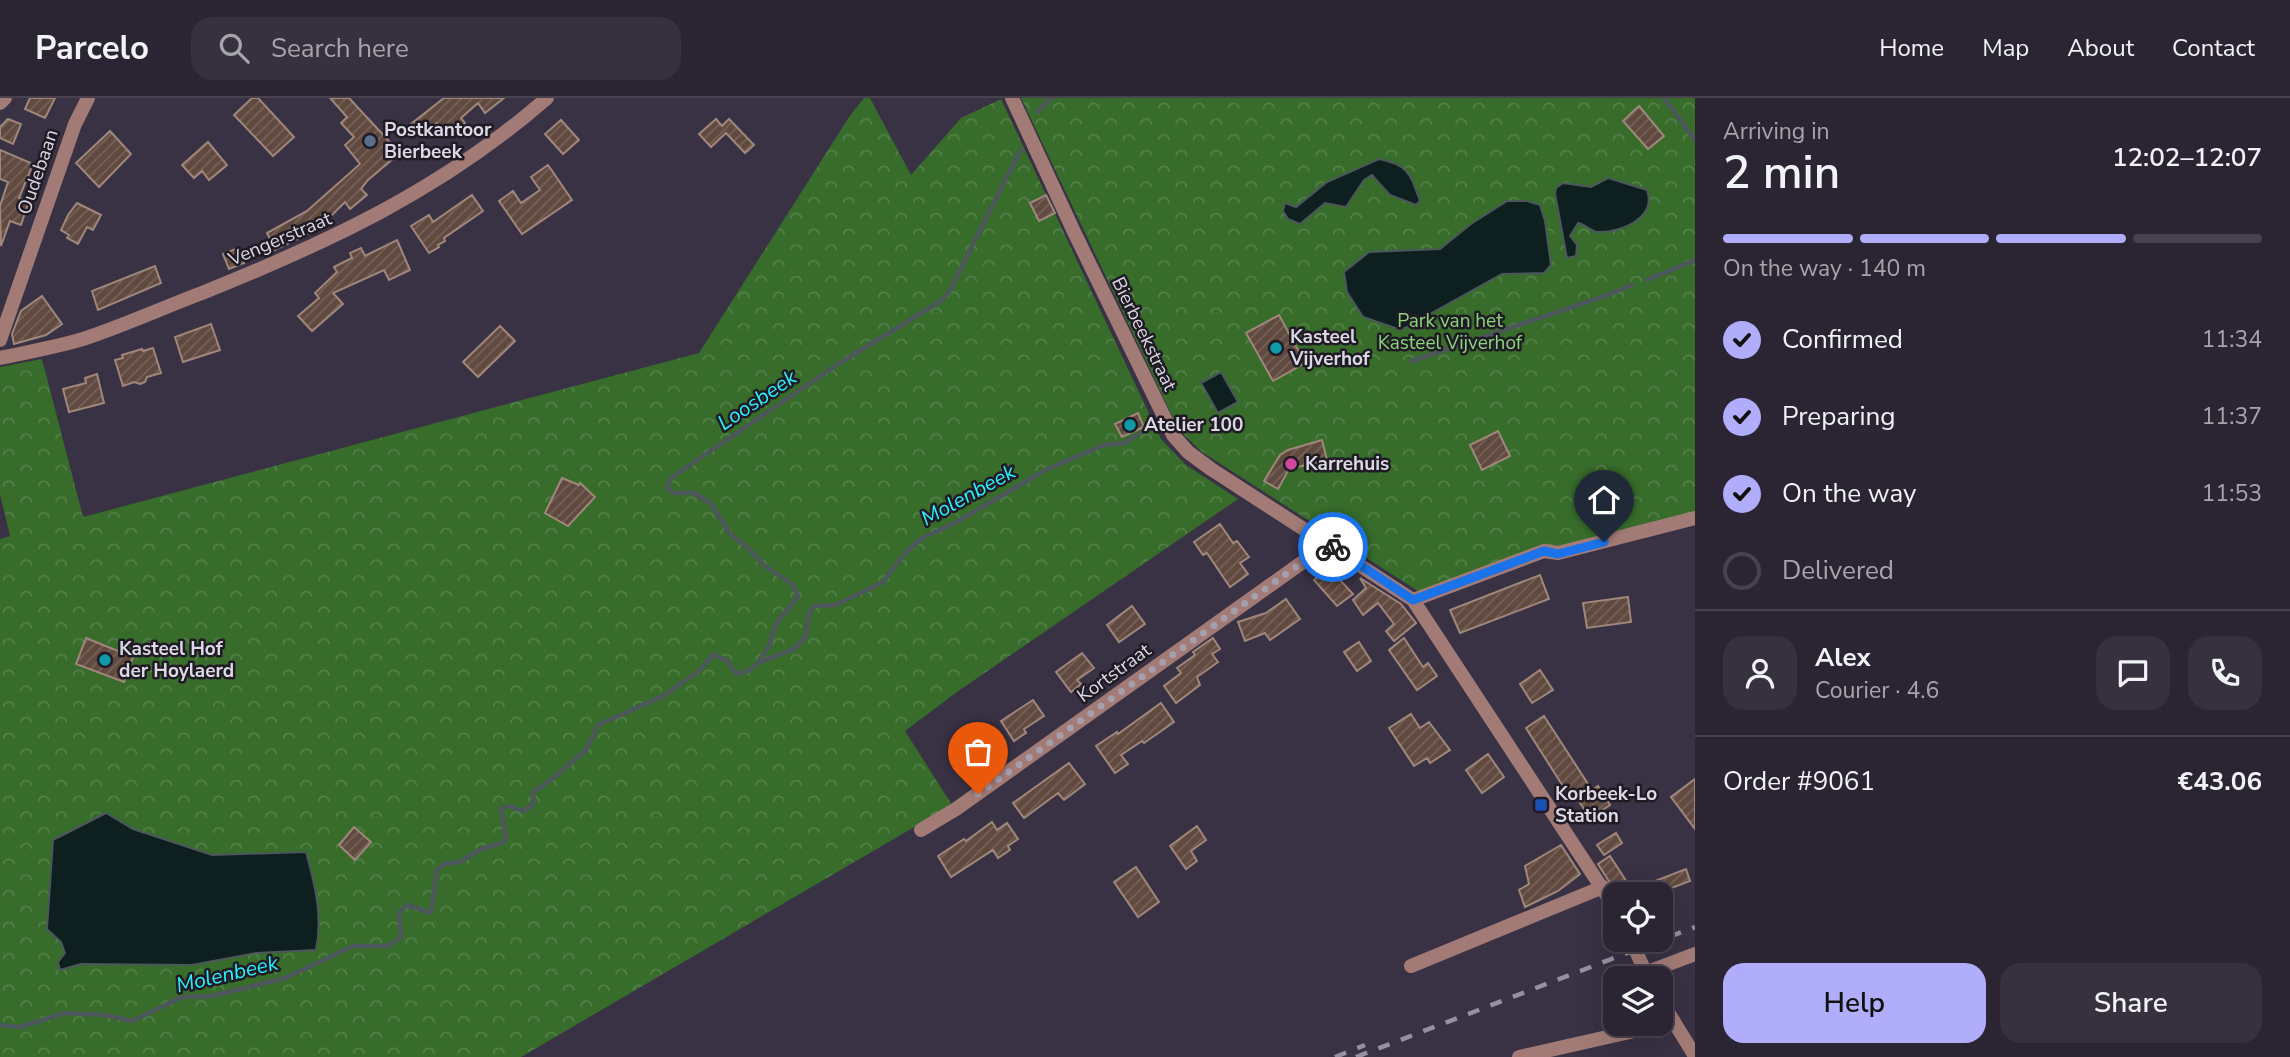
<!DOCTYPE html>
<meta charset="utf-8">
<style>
:root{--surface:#2b2533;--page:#37313f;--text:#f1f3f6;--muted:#a6a5ac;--line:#47424e;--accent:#b0aefa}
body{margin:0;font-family:"Nunito Sans",sans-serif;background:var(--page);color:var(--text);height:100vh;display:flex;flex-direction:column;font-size:26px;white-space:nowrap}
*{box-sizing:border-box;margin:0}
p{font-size:23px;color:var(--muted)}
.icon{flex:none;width:38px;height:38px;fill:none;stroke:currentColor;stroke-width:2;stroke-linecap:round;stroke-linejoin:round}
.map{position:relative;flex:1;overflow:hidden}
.panel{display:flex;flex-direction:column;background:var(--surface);width:595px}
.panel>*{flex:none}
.fabs{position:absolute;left:1603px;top:784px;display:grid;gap:14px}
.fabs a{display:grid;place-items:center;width:70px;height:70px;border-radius:14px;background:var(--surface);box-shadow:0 7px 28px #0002,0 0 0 2px var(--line);font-size:35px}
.pin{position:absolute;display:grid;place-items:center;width:60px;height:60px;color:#fff;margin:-72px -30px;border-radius:50% 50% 50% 0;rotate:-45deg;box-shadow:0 0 7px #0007}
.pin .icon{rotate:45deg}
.courier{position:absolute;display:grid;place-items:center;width:70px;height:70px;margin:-35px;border:5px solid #1a73e8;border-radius:50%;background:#fff;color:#222;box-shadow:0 2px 9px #0007}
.headline em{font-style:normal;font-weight:600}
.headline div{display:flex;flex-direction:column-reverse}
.headline{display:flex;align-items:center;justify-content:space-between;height:119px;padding:0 28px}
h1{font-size:46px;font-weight:600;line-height:52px}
.bar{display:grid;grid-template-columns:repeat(4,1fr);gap:10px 7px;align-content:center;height:84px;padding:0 28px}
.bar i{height:9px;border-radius:5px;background:var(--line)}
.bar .active{background:var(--accent)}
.bar p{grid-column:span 4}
.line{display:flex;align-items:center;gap:18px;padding:0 28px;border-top:2px solid var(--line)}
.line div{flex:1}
.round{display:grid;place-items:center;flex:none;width:74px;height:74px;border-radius:21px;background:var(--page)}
ol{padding:0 28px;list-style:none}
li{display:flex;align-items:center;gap:21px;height:77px}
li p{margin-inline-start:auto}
li .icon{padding:7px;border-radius:50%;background:var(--accent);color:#111;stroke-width:4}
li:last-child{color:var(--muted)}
li i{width:38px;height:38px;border:4px solid var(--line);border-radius:50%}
.cta{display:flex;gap:14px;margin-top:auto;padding:14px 28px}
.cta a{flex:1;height:80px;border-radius:21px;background:var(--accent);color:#111;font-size:28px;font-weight:600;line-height:80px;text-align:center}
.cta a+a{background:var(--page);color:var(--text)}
header{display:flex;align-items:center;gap:42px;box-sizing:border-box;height:98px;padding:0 35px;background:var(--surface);border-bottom:2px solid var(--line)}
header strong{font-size:33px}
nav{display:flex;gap:38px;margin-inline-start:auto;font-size:24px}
.search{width:490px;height:63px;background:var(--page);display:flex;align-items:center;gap:18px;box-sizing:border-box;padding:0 24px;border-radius:21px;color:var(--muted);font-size:26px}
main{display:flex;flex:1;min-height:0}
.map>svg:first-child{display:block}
</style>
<header>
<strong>Parcelo</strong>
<div class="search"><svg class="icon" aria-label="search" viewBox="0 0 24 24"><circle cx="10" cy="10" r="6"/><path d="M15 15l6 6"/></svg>Search here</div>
<nav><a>Home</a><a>Map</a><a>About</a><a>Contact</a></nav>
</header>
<main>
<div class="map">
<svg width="1695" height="959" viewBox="0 0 1695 959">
<defs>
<pattern id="forest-crowns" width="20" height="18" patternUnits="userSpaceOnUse" patternTransform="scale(1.75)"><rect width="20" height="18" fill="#376c2b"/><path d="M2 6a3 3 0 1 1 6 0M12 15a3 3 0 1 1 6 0" fill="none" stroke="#54804a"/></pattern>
<pattern id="building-hatch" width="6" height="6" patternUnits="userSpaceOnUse" patternTransform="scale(1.75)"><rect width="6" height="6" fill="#60493e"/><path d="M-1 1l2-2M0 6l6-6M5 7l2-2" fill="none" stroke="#76625a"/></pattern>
</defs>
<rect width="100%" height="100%" fill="#393144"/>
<!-- forest -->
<path fill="url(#forest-crowns)" d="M864,0H870L911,77L961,20L1001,1L1161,341L1186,367L1238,401L957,594L905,633L952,707L521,959H0V441L10,438L0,396V269L42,261L83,419L699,255L849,19Z
M1021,0H1695V414L1421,495L1202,354L1185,338L1174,322Z"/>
<!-- water -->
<path fill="#0e1f20" stroke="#4c565b" stroke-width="2" d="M1379,61C1409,67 1410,76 1420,103L1416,107L1390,97L1372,77L1364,82L1346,109L1325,105L1300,126L1288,121L1283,113L1285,105L1296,109L1327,84Z
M1608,80L1647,92C1657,120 1621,135 1597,134C1591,133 1585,126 1578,125L1570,138L1577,147L1576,158L1567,160L1555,95L1556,90L1563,85L1591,89Z
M1507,103H1527L1540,107L1545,123L1551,167L1544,175L1502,176L1401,232L1363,219L1347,194L1344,174L1369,154L1440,151L1471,126Z
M1221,274L1238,304L1218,315L1201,285Z
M106,715L133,731L212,757L306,754C315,787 323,818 316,852L256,855L192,867L81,866L60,872L58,864L65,855L61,844L47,831L53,742Z"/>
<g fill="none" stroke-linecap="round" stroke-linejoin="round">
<!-- stream -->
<path stroke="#4c565b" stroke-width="4.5" d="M1664,0L1695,42
M1037,14L1051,0
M1647,182L1695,162
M1412,263L1602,199L1632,187
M760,564C762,556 768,552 770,545C773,535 774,527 781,519C788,511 794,506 798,497L792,486L765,468L747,449L730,436L711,406L694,395H673L667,390L671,380L838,266L941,203L949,194L1021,51
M0,927L21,929L64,915L105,917L132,923L182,899L212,898L285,880L353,848H388L401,839L399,815L407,807L431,815L437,772L444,766L460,764L481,751L502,745L506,740L501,711L509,708L523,713L533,707V694L552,681L586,652L598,627L663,598L699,573L713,556L727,563L737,576L748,573L760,564L794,551L806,538L809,515L814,508L836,507L883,484L904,456L922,440L955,425L1047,371L1104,347L1125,345L1152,327"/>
</g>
<!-- building -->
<path fill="url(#building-hatch)" stroke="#a0877b" stroke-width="2" d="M30,0H55L45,20L25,11Z
M252,0H258L294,39L273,58L234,17Z
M330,0H349L400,55L368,82L361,91L367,97L350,111L345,104L318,131L275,152L267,135L307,113L360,66L345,47L354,39L341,25L347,19Z
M444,0H504L485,15L478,5L461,20L465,25L448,38L437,25L421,38L411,26Z
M1639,8L1664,38L1648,51L1623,23Z
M8,21L21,26L13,46L0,40V29Z
M716,21L722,28L729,21L754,47L745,55L726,35L711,49L699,36Z
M561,22L579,42L563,56L545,36Z
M110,33L131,56L99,89L76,65Z
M208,44L227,67L209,82L202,73L194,80L182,67Z
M0,52L33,66L19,100L29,103L21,127L10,123L1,148L0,108L8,84L0,81Z
M548,67L572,102L522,136L499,103L513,93L521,105L540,92L531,79Z
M472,97L483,113L444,140L445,143L438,147L439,149L429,155L411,128L429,117L433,124Z
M1046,97L1055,115L1039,123L1030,105Z
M77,105L101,117L93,132L87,129L78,146L67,140L69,137L61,132L68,117Z
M397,142L410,172L389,182L384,172L333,195L343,206L312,233L298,218L319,200L315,195L337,174L334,169L352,160L350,155L361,150L365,158Z
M238,150L244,165L229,171L223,156Z
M155,168L161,185L98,212L92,193Z
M42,198L62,226L46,237L14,246L12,236L21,213Z
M1279,217L1305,265L1273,283L1246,235Z
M211,226L220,252L183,264L175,239Z
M500,228L515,243L478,279L463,264Z
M153,250L161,275L147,279L145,284L140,286L134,284L123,288L115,262L123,260L122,257L142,251L143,253Z
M97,276L104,305L69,314L63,291L86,285L85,280Z
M1138,315L1144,329L1122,339L1115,326Z
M1498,333L1510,358L1482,372L1470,347Z
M1322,342L1327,362L1289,371L1278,391L1264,383L1280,357L1288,352Z
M562,380L579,387L580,385L595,399L568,428L545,415Z
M1220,426L1233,445L1237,443L1249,459L1240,465L1248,476L1230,489L1207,455L1203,457L1194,444Z
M1328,469L1353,496L1337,508L1314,482Z
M1540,477L1549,501L1460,535L1450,512Z
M1360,480L1401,506L1416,525L1394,543L1386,533L1394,526L1378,505L1363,517L1353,502L1366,490Z
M1628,499L1631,524L1587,530L1583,505Z
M1286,501L1300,521L1270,542L1265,535L1245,543L1238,524L1266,515Z
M1132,508L1145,526L1119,544L1107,527Z
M86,540L133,559L124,584L76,566Z
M1213,540L1220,551L1212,556L1218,564L1197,579L1200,587L1176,605L1164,588L1181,575L1177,570L1195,557L1193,554Z
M1404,540L1423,569L1428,565L1437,578L1417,592L1389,552Z
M1359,544L1371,563L1357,573L1344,554Z
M1082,555L1094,570L1077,582L1081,586L1071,594L1056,574Z
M1540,572L1553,592L1532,605L1520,586Z
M1033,602L1044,618L1024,631L1026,635L1014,643L1001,623Z
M1161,605L1174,624L1144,645L1142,643L1121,657L1128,666L1115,675L1096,648L1117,634L1118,636Z
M1411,616L1420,630L1429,624L1450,652L1430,665L1427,660L1414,668L1389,630Z
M1544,618L1592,692L1598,688L1610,707L1590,720L1570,690L1566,693L1526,630Z
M979,640L991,657L964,677L951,658Z
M1488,656L1504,679L1482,695L1466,672Z
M1069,665L1085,686L1064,702L1058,695L1024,720L1013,705Z
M1695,681V731L1671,699Z
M992,724L997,732L1007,725L1018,741L1008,748L1010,752L998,760L993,752L951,779L938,758L964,741L966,743Z
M1197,728L1206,742L1191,753L1197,763L1186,771L1170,748Z
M354,729L371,744L355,762L339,747Z
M1616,735L1622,745L1604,757L1597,747Z
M1561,747L1580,776L1558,793L1525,809L1519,792L1529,786L1525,768Z
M1610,758L1632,792L1686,771L1690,783L1656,796H1617L1598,766Z
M1136,769L1159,804L1138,819L1114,784Z"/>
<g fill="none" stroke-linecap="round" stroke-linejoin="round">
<!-- minor -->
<path stroke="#a37b76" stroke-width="14" d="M0,5L5,0
M0,242L75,26L88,0
M0,260C28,254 56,249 83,241C123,228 162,210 202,195C329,144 443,91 547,0
M1413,502L1544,453L1558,455L1695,420
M921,732L956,711L1328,446
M1411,868L1603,789
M1645,875L1695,856
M1519,959L1674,924"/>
<!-- tertiary -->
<path stroke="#a37b76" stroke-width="14" d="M1012,0L1075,136L1173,337L1188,354L1211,371L1413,502L1615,810
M1631,842L1648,880
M1661,903L1695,958"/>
<!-- rail -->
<path stroke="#9690a0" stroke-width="4.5" stroke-dasharray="12 12" stroke-linecap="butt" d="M1335,959L1365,947
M1356,959L1695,829"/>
</g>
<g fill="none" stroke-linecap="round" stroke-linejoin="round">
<!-- done -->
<path stroke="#a49ead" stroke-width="7" stroke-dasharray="0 12.6" d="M978,696L1328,446L1333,449"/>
<!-- route -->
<path stroke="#1a73e8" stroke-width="9" d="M1333,449L1413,502L1544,453L1558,456L1604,444"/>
</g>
<!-- markers -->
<circle fill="#5c6f8a" stroke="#1f1b24" stroke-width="2.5" cx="370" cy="43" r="7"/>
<g fill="#0f9aa8" stroke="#1f1b24" stroke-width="2.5">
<circle cx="1276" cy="250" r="7"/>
<circle cx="1130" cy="327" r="7"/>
<circle cx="105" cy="562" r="7"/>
</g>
<circle fill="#d1479c" stroke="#1f1b24" stroke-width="2.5" cx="1291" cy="366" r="7"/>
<rect fill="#1a4fb4" stroke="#1f1b24" stroke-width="2.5" x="1534" y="700" width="14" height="14" rx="3.5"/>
<g text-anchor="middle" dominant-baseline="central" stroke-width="5" stroke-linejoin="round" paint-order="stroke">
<!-- poi labels -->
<g font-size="19" font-weight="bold" fill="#ddd8e5" stroke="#1f1b24" text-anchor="start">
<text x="384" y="32">Postkantoor<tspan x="384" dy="22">Bierbeek</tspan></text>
<text x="1290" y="239">Kasteel<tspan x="1290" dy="22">Vijverhof</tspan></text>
<text x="1144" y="327">Atelier 100</text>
<text x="1305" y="366">Karrehuis</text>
<text x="119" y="551">Kasteel Hof<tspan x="119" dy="22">der Hoylaerd</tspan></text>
<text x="1555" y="696">Korbeek-Lo<tspan x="1555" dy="22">Station</tspan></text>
</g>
<!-- street labels -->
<g font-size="19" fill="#ddd8e5" stroke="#1f1b24">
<text transform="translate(38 74) rotate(-71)">Oudebaan</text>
<text transform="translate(280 141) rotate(-23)">Vengerstraat</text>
<text transform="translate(1144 236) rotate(64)">Bierbeekstraat</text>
<text transform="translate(1114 575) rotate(-36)">Kortstraat</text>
</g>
<!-- park labels -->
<g font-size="19" fill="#8bd57b" stroke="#1f1b24">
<text x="1450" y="223">Park van het<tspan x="1450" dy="22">Kasteel Vijverhof</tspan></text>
</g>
<!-- water labels -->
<g font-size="21" font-style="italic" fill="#2bf0fe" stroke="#1f1b24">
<text transform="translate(757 302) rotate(-34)">Loosbeek</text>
<text transform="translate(968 397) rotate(-29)">Molenbeek</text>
<text transform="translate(227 876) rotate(-13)">Molenbeek</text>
</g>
</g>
</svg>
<div class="fabs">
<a><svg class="icon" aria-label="locate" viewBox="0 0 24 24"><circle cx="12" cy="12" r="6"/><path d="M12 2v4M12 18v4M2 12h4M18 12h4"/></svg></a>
<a><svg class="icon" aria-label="layers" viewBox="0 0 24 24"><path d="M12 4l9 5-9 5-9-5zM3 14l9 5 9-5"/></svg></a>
</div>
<div class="pin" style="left:978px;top:696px;background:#ea580c"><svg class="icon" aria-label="bag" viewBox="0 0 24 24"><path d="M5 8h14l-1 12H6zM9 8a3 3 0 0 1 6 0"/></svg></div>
<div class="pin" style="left:1604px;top:444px;background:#1f2937"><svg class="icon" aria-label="home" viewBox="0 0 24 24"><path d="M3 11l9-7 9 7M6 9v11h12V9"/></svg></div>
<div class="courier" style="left:1333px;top:449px"><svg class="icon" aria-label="bike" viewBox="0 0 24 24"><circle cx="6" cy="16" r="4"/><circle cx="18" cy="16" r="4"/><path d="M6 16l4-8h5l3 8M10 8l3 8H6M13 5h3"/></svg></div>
</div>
<section class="panel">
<div class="headline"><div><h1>2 min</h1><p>Arriving in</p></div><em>12:02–12:07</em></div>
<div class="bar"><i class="active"></i><i class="active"></i><i class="active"></i><i></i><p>On the way · 140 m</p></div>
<ol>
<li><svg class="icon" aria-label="check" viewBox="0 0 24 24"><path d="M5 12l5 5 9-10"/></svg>Confirmed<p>11:34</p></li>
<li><svg class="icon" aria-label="check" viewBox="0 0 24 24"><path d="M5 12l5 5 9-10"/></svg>Preparing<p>11:37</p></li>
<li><svg class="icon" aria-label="check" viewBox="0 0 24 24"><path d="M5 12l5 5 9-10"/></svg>On the way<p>11:53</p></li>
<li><i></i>Delivered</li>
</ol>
<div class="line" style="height:126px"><a class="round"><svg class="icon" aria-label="person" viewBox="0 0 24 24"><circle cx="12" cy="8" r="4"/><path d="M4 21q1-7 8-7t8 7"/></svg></a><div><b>Alex</b><p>Courier · 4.6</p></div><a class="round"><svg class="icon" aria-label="chat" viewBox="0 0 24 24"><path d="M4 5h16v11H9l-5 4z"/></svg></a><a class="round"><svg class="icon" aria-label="phone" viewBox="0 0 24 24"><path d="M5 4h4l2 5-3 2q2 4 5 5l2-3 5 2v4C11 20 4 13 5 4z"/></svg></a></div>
<div class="line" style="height:91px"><div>Order #9061</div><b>€43.06</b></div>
<div class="cta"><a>Help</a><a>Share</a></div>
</section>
</main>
